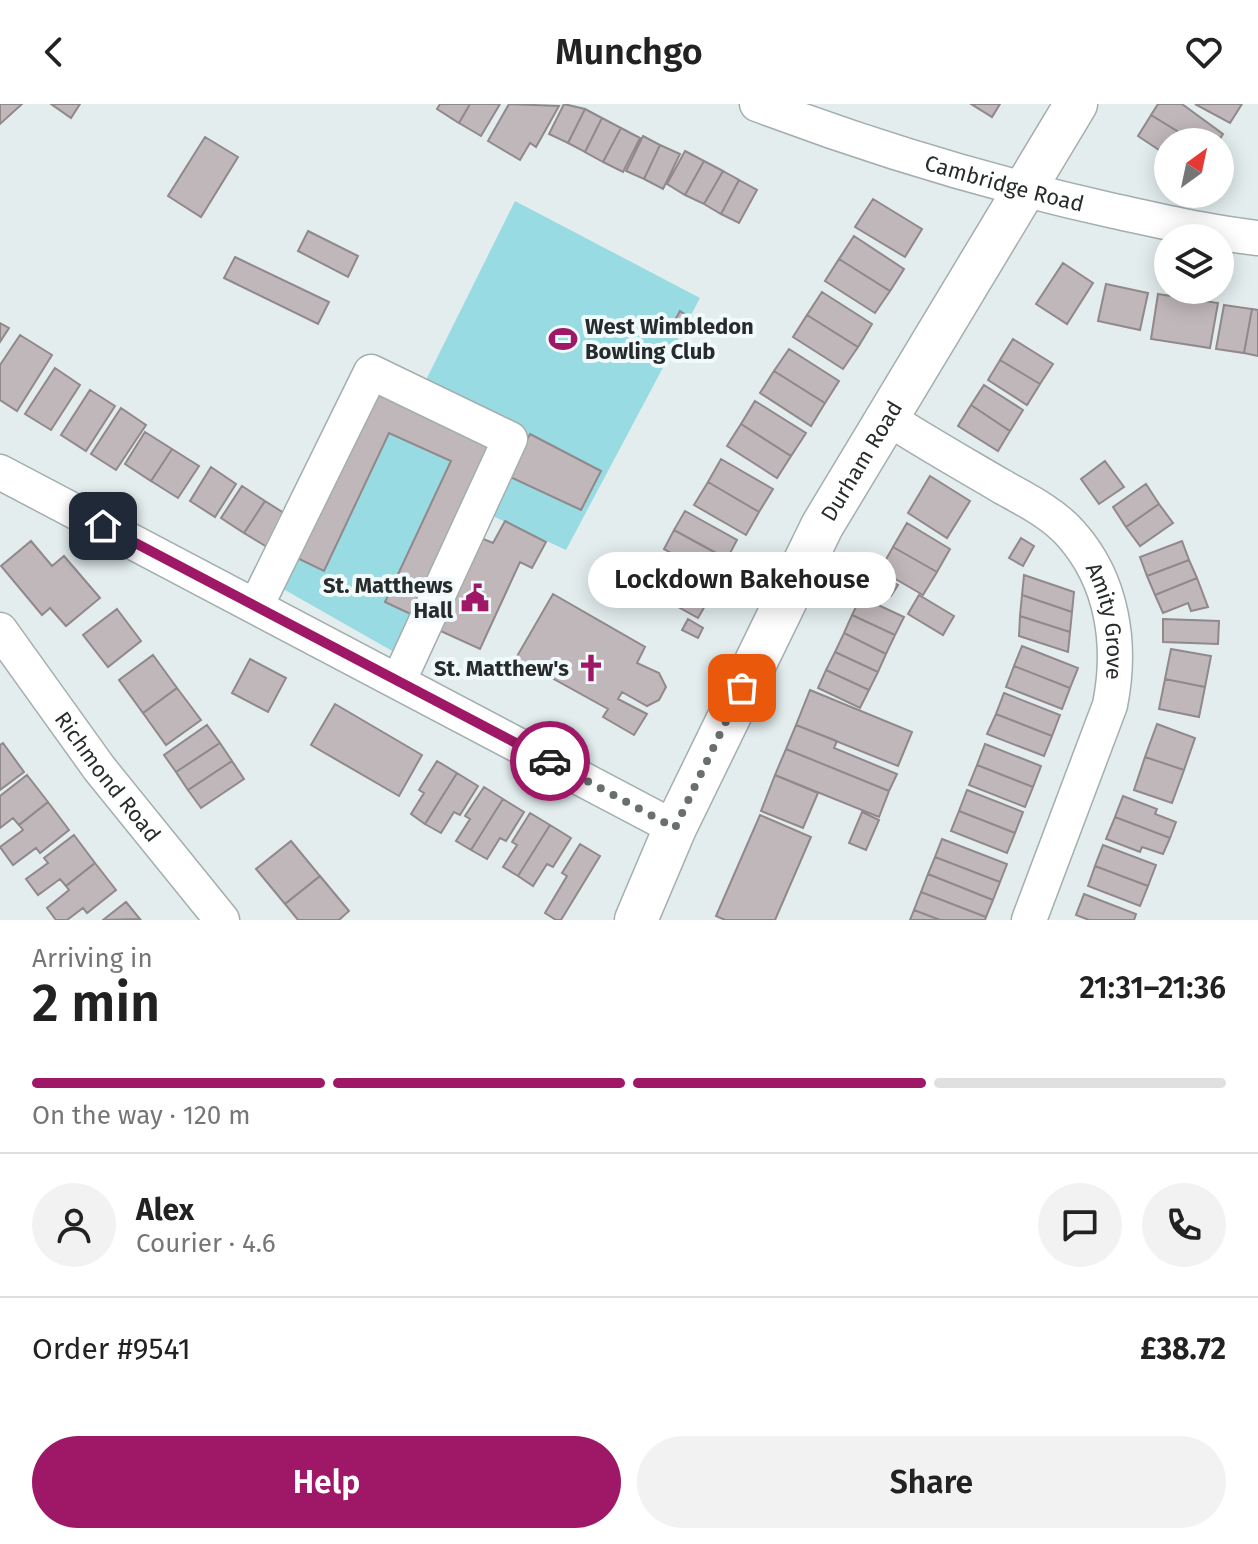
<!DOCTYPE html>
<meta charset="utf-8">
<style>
:root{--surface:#fff;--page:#f2f2f2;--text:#222;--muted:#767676;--line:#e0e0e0;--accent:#9f1867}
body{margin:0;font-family:"Fira Sans",sans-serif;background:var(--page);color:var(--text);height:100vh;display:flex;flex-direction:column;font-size:30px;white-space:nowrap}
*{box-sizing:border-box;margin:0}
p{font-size:26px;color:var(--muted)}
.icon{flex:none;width:44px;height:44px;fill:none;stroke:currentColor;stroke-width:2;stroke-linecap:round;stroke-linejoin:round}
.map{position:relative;height:816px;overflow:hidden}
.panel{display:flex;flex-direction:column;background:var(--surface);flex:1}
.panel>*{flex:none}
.needle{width:52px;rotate:33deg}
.tools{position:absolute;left:1154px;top:24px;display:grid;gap:16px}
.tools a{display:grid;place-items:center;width:80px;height:80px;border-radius:50%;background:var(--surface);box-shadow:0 4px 20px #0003;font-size:40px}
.pin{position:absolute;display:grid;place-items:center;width:68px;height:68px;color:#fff;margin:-34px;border-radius:16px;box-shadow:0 4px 12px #0006}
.courier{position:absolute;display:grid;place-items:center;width:80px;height:80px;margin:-40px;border:6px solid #9f1867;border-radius:50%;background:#fff;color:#222;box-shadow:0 2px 10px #0007}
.bubble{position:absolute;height:56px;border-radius:28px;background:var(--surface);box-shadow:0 4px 20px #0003;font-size:26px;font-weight:600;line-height:56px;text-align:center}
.overview em{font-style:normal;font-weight:600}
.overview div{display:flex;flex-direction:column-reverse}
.overview{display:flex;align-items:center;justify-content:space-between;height:136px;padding:0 32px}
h1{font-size:52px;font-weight:600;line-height:60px}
.bar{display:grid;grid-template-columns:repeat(4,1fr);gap:12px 8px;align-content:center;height:96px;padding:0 32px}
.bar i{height:10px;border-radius:6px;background:var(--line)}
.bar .current{background:var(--accent)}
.bar p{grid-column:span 4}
.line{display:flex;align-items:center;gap:20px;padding:0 32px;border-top:2px solid var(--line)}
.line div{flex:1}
.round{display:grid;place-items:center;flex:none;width:84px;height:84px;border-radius:42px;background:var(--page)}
.action{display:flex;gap:16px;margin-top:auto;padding:16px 32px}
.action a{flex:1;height:92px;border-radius:48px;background:var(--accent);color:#fff;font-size:32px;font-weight:600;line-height:92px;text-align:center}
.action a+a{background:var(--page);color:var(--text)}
header{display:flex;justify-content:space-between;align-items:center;height:104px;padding:0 32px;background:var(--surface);font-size:36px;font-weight:600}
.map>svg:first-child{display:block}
</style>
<header><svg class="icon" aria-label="back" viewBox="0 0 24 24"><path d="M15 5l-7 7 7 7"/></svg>Munchgo<svg class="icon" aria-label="heart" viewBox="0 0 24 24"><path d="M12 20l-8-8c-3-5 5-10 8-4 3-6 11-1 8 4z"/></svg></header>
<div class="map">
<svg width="1258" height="816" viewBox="0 0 1258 816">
<rect width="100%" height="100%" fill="#e3edee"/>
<!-- green -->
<path fill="#99dbe2" d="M515,97L700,194L566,446L484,408L426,276Z
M389,329L451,357L419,514L401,552L278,482L293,452L324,467Z"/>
<!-- building -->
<path fill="#bfb7ba" stroke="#90888b" stroke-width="2" d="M0,0H22L0,20Z
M51,0H80L71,14Z
M440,0H470L459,19L437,5Z
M470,0H500L481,32L459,19Z
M509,0L559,2L536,43L530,39L520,56L488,37Z
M564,0L585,5L568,39L549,30Z
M971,0H1000L992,13Z
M1158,0H1182L1223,30L1218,38H1195L1151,11Z
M1195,0H1242L1230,19Z
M585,5L602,14L585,48L568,39Z
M1151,11L1195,38H1168V52L1138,32Z
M602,14L621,24L603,58L585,48Z
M621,24L640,34L623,68L603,58Z
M643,32L660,41L644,75L626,67Z
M205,33L238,53L201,113L168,92Z
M660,41L680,50L663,85L644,75Z
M685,47L704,57L685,91L667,80Z
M704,57L723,67L704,100L685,91Z
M723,67L739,76L721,110L704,100Z
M739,76L757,86L739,119L721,110Z
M873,95L922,125L905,153L855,123Z
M308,127L358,152L348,173L298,147Z
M854,132L904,165L890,187L839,155Z
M235,153L329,198L318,220L224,174Z
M839,155L890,187L875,209L825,177Z
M1063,159L1093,179L1067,220L1036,200Z
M1106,180L1148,189L1140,226L1098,217Z
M822,188L872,220L858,243L807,211Z
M1158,190L1218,199L1210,244L1151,235Z
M1224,201L1252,205L1244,249L1216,245Z
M1252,205L1258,206V252L1244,249Z
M680,207L689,213L682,227L672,222Z
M807,211L858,243L843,265L793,233Z
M0,219L9,224L0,238Z
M20,231L52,251L17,307L0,296V261Z
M1013,235L1053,260L1040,280L1000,256Z
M789,245L839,277L825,299L774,267Z
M1000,256L1040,280L1027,301L988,276Z
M55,264L80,281L51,326L25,310Z
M774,267L825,299L811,322L760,289Z
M984,281L1023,306L1010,327L971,301Z
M371,285L498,345L419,514L385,498L451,357L389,329L324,467L293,452Z
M90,286L115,302L86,347L61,331Z
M755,297L806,329L791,352L741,320Z
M971,301L1010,327L998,347L958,322Z
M121,304L146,321L116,366L91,350Z
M741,320L791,352L777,374L727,342Z
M145,328L172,345L151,377L125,360Z
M530,330L601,367L581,406L508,372Z
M172,345L199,362L178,394L151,377Z
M721,355L773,385L759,408L708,378Z
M1105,357L1124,383L1099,400L1081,375Z
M211,363L236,380L215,413L190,397Z
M930,372L970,397L947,434L908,409Z
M708,378L759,408L746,431L694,401Z
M1146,380L1159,400L1126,423L1113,403Z
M242,382L265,397L244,429L221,414Z
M265,397L287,411L267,443L244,429Z
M1159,400L1173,419L1140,442L1126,423Z
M685,407L737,436L727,455L674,426Z
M505,417L546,438L532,464L520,458L480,545L434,524L476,432L493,439Z
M907,419L950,445L937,468L893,443Z
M674,426L727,455L716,474L664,445Z
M1021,434L1034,442L1023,462L1009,454Z
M31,437L52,462L64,452L100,494L66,522L50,504L42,511L1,462Z
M1182,437L1189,456L1147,472L1140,453Z
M893,443L937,468L923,491L880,466Z
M1189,456L1197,474L1155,491L1147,472Z
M659,461L712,490L698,514L646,485Z
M873,466L898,481L891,492L866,477Z
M1024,471L1074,488L1072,508L1022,491Z
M1197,474L1208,503L1191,507L1188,499L1163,509L1155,491Z
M553,490L645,543L637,559L659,569L666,583L659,596L647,602L622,588L618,595L647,610L634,631L603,613L608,605L516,554Z
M919,491L954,512L943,531L908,510Z
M1022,491L1072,508L1070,528L1020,512Z
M861,493L904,513L895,531L852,511Z
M117,505L141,537L108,563L83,531Z
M852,511L895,531L886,550L844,529Z
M1020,512L1070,528L1068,548L1019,532Z
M688,515L703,524L698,534L682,526Z
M1163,515L1219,517L1218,540L1163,538Z
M844,529L886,550L878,568L835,548Z
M1022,542L1078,564L1070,584L1014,562Z
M1171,545L1211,552L1205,583L1165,575Z
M835,548L878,568L869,586L826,566Z
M153,551L177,584L143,609L119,576Z
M250,555L286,574L268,608L232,589Z
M1014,562L1070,584L1062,605L1006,583Z
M826,566L869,586L860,604L818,584Z
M1165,575L1205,583L1199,613L1159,605Z
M177,584L201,616L166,641L143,609Z
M810,586L912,628L898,662L796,621Z
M1004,589L1060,611L1052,632L996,610Z
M335,600L422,651L399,692L311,641Z
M996,610L1052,632L1044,652L987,630Z
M1157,620L1195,634L1184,666L1145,653Z
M207,621L220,639L176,668L164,651Z
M796,621L837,637L834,644L897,670L889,687L786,645Z
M3,639L24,668L0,686V641Z
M220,639L232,657L188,686L176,668Z
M985,640L1041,662L1033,683L977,661Z
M786,645L889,687L879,713L775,671Z
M1145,653L1184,666L1172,699L1134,686Z
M232,657L244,675L201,704L188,686Z
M437,657L457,669L425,720L411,710L424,689L419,686Z
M977,661L1033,683L1025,703L969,681Z
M457,669L478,682L460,711L454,708L441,729L425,720Z
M27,671L48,698L19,721L13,714L0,724V692Z
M775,671L818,689L803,724L761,707Z
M484,683L503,695L471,746L456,737L470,715L465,712Z
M967,686L1023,708L1015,729L959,707Z
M1123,692L1157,705L1155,710L1176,718L1170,734L1115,713Z
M503,695L524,708L506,737L500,734L487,755L471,746Z
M48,698L69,726L40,749L36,744L13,761L0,743L23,726L19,721Z
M959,707L1015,729L1007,749L951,727Z
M862,708L879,716L866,746L849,739Z
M530,709L550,721L518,772L503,763L517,741L512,738Z
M760,711L811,733L775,816H725L716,812Z
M1115,713L1170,734L1163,750L1142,743L1140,748L1106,735Z
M550,721L571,734L553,763L547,760L533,782L518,772Z
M74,731L95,759L66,782L60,775L38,791L26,775L48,759L44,754Z
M942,735L1007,760L1000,778L935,753Z
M291,737L320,772L285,800L256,765Z
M580,740L600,752L561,816H556L545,809L567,772L562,769Z
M1103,741L1156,761L1148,782L1095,762Z
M935,753L1000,778L993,796L928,770Z
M95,759L116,786L87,809L83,804L67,816H56L47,804L69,786L66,782Z
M1095,762L1148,782L1140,802L1088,782Z
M928,770L993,796L986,813L921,788Z
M320,772L349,807L339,816H298L285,800Z
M921,788L986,813L985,816H940L914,806Z
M1084,790L1136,810L1134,816H1089L1076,811Z
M126,798L140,815L103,816Z
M914,806L940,816H910Z"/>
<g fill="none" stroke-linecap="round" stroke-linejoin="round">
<defs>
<g id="minor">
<path id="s1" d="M757,0C873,44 993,80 1114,107C1161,117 1210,129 1258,134"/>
<path id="s2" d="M886,313C923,337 962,359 1001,382C1024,395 1053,409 1071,430C1113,477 1122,541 1110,601L1029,816"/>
<path d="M0,368L675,724"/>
<path d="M256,502L371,268L510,335L399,576"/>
<path id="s3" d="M0,526L99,664L222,816"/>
</g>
<g id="major">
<path id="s4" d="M636,816L675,724L822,422L1076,0"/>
</g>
</defs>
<!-- minor casing -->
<use href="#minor" stroke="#a4aeaf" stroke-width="37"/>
<!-- major casing -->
<use href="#major" stroke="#a4aeaf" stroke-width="45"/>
<!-- minor -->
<use href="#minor" stroke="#fff" stroke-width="34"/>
<!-- major -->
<use href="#major" stroke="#fff" stroke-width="42"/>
</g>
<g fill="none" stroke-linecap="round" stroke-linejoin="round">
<!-- done -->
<path stroke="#696f6f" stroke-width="8" stroke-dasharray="0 14.4" d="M550,657L675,724L742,584"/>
<!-- route -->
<path stroke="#9f1867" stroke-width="10" d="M103,422L550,657"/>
</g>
<!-- icons -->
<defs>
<symbol id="stadium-bare" viewBox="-9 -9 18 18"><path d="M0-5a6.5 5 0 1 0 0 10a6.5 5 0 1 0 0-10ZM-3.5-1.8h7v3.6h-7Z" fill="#9f1867" stroke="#f0fafb" stroke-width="2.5" paint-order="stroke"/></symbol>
<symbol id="civic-bare" viewBox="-9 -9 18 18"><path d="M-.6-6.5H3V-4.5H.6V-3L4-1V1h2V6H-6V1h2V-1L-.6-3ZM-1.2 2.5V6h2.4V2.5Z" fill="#9f1867" stroke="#f0fafb" stroke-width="2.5" paint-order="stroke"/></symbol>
<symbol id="church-bare" viewBox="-9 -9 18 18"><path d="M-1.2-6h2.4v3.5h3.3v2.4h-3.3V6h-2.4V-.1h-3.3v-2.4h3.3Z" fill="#9f1867" stroke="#f0fafb" stroke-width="2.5" paint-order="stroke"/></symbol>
</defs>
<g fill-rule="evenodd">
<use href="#stadium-bare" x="543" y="215" width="40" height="40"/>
<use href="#civic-bare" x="455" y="474" width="40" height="40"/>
<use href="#church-bare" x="571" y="544" width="40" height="40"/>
</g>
<g text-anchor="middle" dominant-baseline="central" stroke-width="8" stroke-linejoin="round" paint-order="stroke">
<!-- street labels -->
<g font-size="22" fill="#272b2b" stroke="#f0fafb">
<text stroke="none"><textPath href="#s1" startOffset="260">Cambridge Road</textPath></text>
<text stroke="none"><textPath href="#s4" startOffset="512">Durham Road</textPath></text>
<text stroke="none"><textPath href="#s2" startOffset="316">Amity Grove</textPath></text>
<text stroke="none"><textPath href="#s3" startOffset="182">Richmond Road</textPath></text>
</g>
<!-- poi labels -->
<g font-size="22" font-weight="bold" fill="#272b2b" stroke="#f0fafb" text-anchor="end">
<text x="585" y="222" text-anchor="start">West Wimbledon<tspan x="585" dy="25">Bowling Club</tspan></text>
<text x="453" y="481">St. Matthews<tspan x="453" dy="25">Hall</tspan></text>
<text x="569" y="564">St. Matthew's</text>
</g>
</g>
</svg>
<div class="tools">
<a><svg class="needle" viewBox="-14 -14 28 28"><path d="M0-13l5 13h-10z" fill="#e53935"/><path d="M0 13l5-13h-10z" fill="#767676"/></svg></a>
<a><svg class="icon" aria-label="layers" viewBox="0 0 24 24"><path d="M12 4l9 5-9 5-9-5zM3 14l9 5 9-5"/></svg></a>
</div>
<div class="pin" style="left:742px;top:584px;background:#ea580c"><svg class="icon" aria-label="bag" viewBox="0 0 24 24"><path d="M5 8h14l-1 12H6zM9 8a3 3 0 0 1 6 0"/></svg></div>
<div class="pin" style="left:103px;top:422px;background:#1f2937"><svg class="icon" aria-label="home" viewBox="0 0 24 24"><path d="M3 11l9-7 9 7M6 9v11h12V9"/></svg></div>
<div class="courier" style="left:550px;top:657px"><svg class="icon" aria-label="car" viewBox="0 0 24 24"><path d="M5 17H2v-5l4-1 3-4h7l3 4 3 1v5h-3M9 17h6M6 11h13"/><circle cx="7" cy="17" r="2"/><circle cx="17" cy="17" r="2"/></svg></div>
<div class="bubble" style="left:588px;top:448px;width:308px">Lockdown Bakehouse</div>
</div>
<section class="panel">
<div class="overview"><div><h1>2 min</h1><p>Arriving in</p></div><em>21:31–21:36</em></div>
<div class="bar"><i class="current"></i><i class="current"></i><i class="current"></i><i></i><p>On the way · 120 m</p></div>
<div class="line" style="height:144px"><a class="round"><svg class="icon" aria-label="person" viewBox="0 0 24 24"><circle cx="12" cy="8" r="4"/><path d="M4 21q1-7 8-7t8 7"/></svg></a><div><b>Alex</b><p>Courier · 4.6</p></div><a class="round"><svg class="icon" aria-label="chat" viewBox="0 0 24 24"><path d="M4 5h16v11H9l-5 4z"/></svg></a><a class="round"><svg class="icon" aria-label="phone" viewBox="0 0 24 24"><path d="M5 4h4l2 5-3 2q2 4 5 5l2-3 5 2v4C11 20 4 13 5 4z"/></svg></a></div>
<div class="line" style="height:104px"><div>Order #9541</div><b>£38.72</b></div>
<div class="action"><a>Help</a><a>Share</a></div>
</section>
